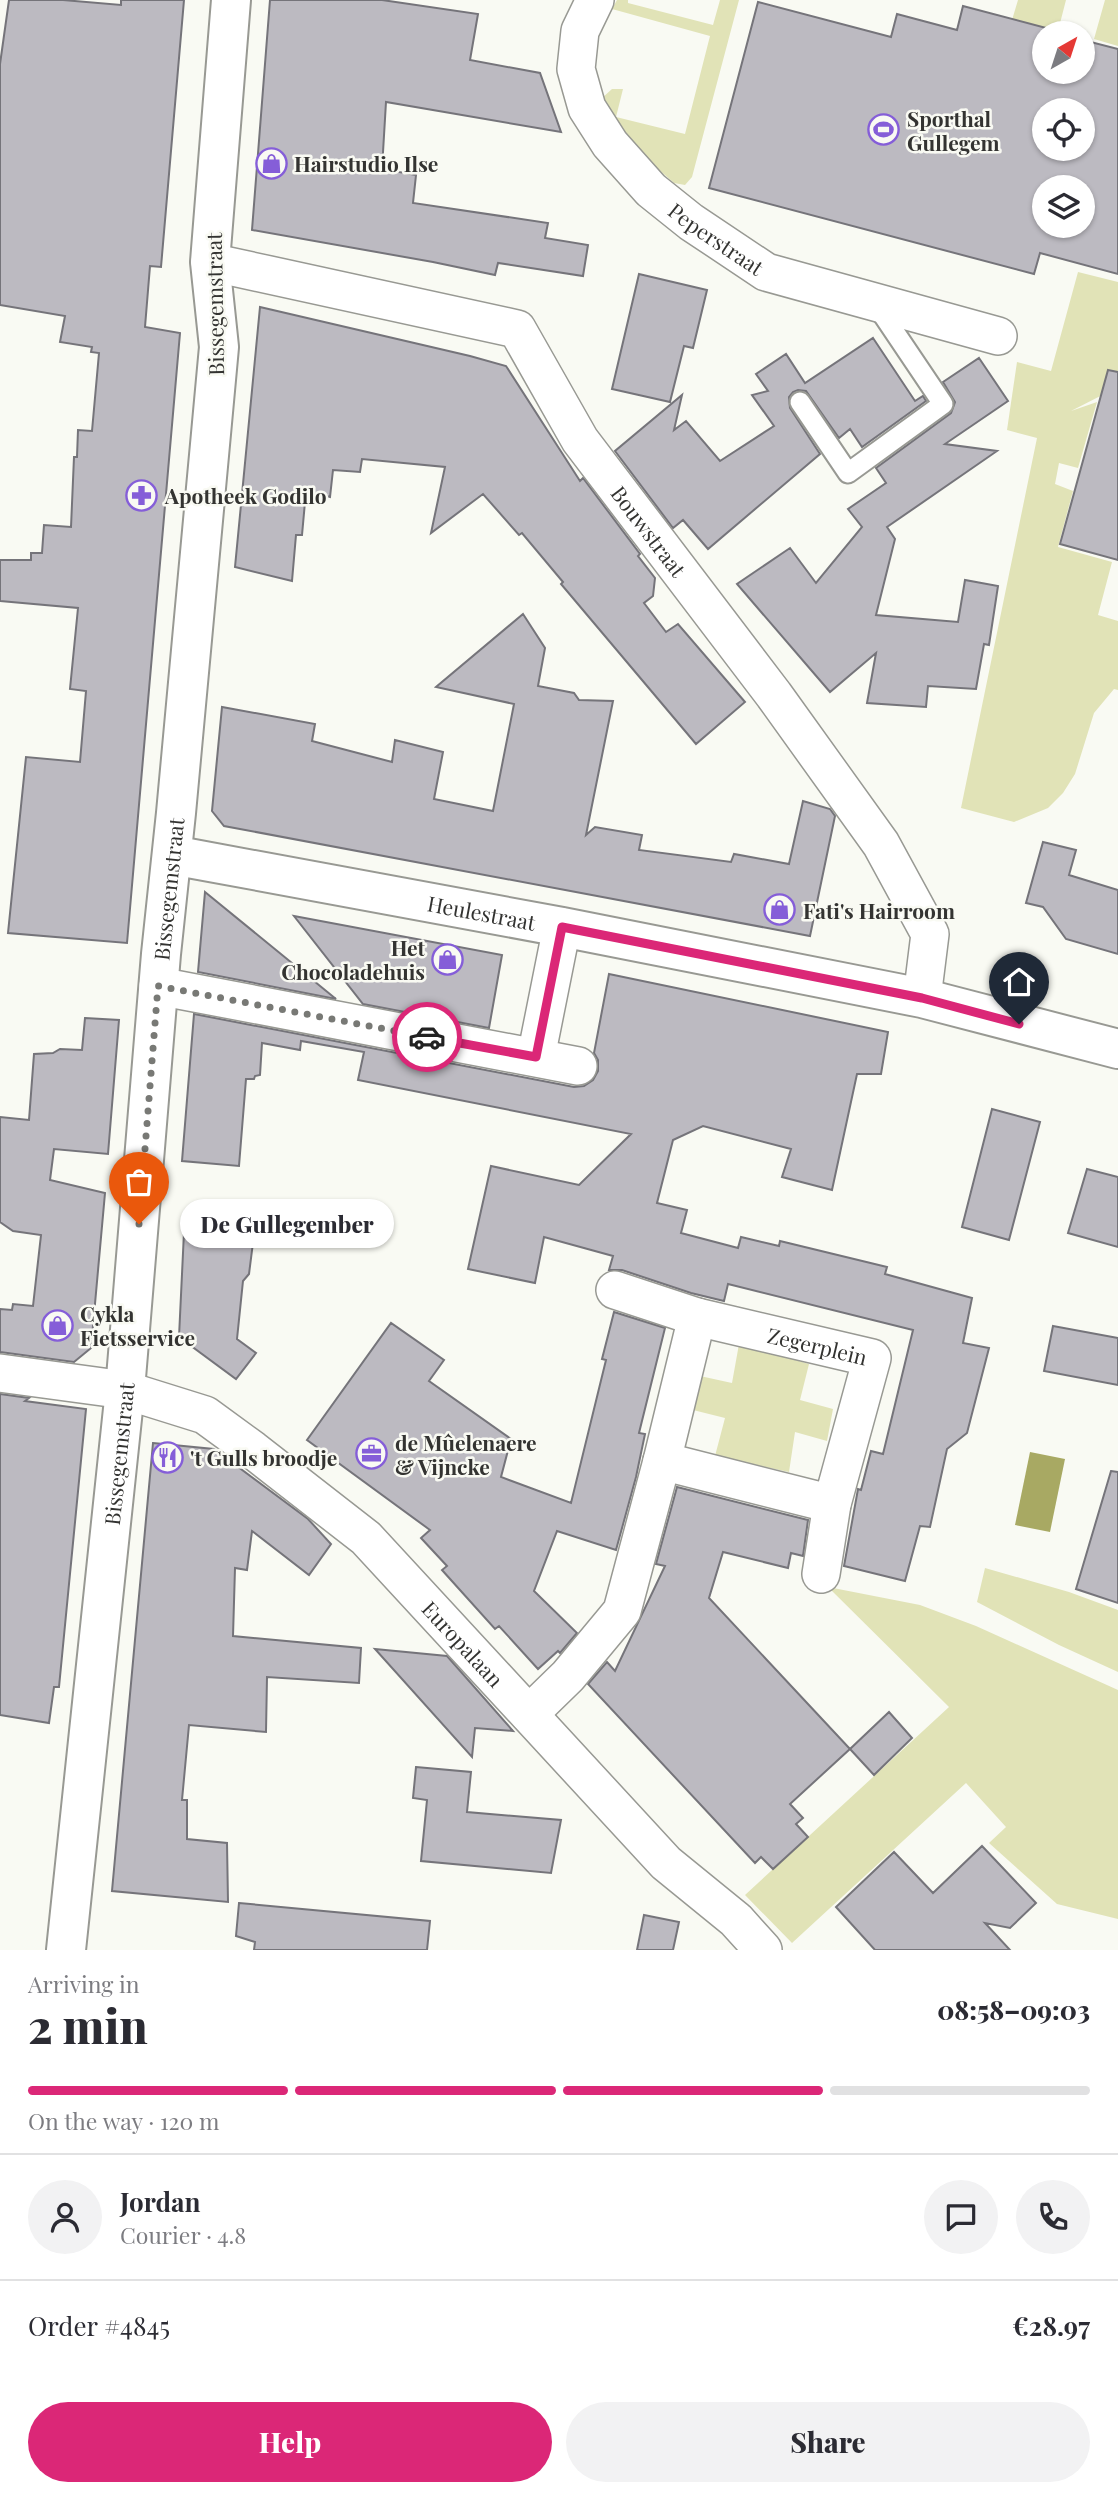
<!DOCTYPE html>
<meta charset="utf-8">
<style>
:root{--surface:#fff;--page:#f2f2f3;--text:#2b2b33;--muted:#7c7c81;--line:#e1e1e2;--accent:#db2777}
body{margin:0;font-family:"Playfair Display",serif;background:var(--page);color:var(--text);height:100vh;display:flex;flex-direction:column;font-size:26px;white-space:nowrap}
*{box-sizing:border-box;margin:0}
p{font-size:23px;color:var(--muted)}
.icon{flex:none;width:38px;height:38px;fill:none;stroke:currentColor;stroke-width:2;stroke-linecap:round;stroke-linejoin:round}
.map{position:relative;height:1950px;overflow:hidden}
.details{display:flex;flex-direction:column;background:var(--surface);flex:1}
.details>*{flex:none}
.needle{width:46px;rotate:39deg}
.tools{position:absolute;left:1032px;top:21px;display:grid;gap:14px}
.tools a{display:grid;place-items:center;width:63px;height:63px;border-radius:50%;background:var(--surface);box-shadow:0 2px 5px #0004;font-size:35px}
.pin{position:absolute;display:grid;place-items:center;width:60px;height:60px;color:#fff;margin:-72px -30px;border-radius:50% 50% 50% 0;rotate:-45deg;box-shadow:0 0 7px #0007}
.pin .icon{rotate:45deg}
.courier{position:absolute;display:grid;place-items:center;width:70px;height:70px;margin:-35px;border:5px solid #db2777;border-radius:50%;background:#fff;color:#222;box-shadow:0 2px 9px #0007}
.bubble{position:absolute;height:49px;border-radius:24px;background:var(--surface);box-shadow:0 2px 5px #0004;font-size:23px;font-weight:800;line-height:49px;text-align:center}
.head em{font-style:normal;font-weight:800}
.head div{display:flex;flex-direction:column-reverse}
.head{display:flex;align-items:center;justify-content:space-between;height:119px;padding:0 28px}
h1{font-size:46px;font-weight:800;line-height:52px}
.bar{display:grid;grid-template-columns:repeat(4,1fr);gap:10px 7px;align-content:center;height:84px;padding:0 28px}
.bar i{height:9px;border-radius:5px;background:var(--line)}
.bar .active{background:var(--accent)}
.bar p{grid-column:span 4}
.line{display:flex;align-items:center;gap:18px;padding:0 28px;border-top:2px solid var(--line)}
.line div{flex:1}
.round{display:grid;place-items:center;flex:none;width:74px;height:74px;border-radius:37px;background:var(--page)}
.cta{display:flex;gap:14px;margin-top:auto;padding:14px 28px}
.cta a{flex:1;height:80px;border-radius:42px;background:var(--accent);color:#fff;font-size:28px;font-weight:800;line-height:80px;text-align:center}
.cta a+a{background:var(--page);color:var(--text)}
.map>svg:first-child{display:block}
</style>
<div class="map">
<svg width="1118" height="1950" viewBox="0 0 1118 1950">
<rect width="100%" height="100%" fill="#f9faf3"/>
<!-- green -->
<path fill="#e1e3b7" d="M617,0H628V3L713,25L720,0H739L692,177L685,185L674,183L632,146L602,98L612,89H623L616,117L685,134L710,36L612,9Z
M1018,0H1066L1058,31L1012,20Z
M1105,0H1118V46L1094,39Z
M1078,272L1118,282V387L1071,411L1097,402L1078,468L1059,463L1055,484L1073,491L1058,547L1112,562L1098,615L1118,621V690L1114,689L1094,713L1075,774L1063,793L1048,808L1014,822L961,808L1037,438L1007,430L1017,362L1051,371Z
M739,1344L809,1364L800,1400L833,1409L827,1441L795,1432L789,1472L715,1456L725,1418L693,1410L700,1376L732,1383Z
M985,1568L1069,1592L1118,1610V1672L1059,1645L977,1602Z
M828,1587L920,1605L976,1626L1118,1690V1919L1057,1904L989,1843L1006,1827L966,1783L792,1943L745,1895L949,1707Z"/>
<!-- water -->
<path fill="#a8a963" d="M1030,1452L1065,1459L1050,1532L1015,1525Z"/>
<!-- building -->
<path fill="#bcbac1" stroke="#75747a" stroke-width="2" fill-rule="evenodd" d="M9,0H63L121,5V0H184L161,267L150,266L145,327L180,333L127,943L8,933L26,757L80,762L86,691L70,689L78,608L0,601V560H31V553H42L44,525L71,527L74,457H77L78,430L92,431L99,353L91,352L92,347L60,342L65,316L0,305V64Z
M270,0H382L478,14L470,60L540,73L561,132L386,102L382,169L416,175L413,203L548,223L545,238L588,245L583,276L498,263L495,275L433,262L252,230Z
M758,2L891,37L897,14L957,30L963,6L1065,33H1045V72H1083V40L1118,49V274L1040,253L1034,274L709,188ZM1045,110H1083V149H1045ZM1045,187H1083V226H1045Z
M639,274L707,290L693,348L684,346L670,402L612,389Z
M260,307L470,356L506,366L580,481L583,478L640,554L638,556L655,578L653,596L644,603L666,632L678,624L745,702L696,744L561,584L563,582L522,533L519,535L483,494L431,533L445,467L362,459L360,472L333,470L330,497L306,491L302,535H296L292,581L235,567Z
M873,338L915,401L923,396L926,401L862,447L850,429L839,438L806,391L798,390L793,392L789,397L790,408L820,454L708,549L683,520L673,528L615,451L682,395L674,430L686,421L720,461L774,426L752,395L768,391L756,374L786,354L805,383Z
M979,358L1008,401L945,444L997,451L887,527L895,539L876,615L958,622L965,580L998,586L989,645L984,644L976,689L928,686L926,707L867,703L876,653L830,692L737,584L790,548L816,583L862,527L848,509L886,483L876,468L951,413L955,402L943,382Z
M1108,370L1118,372V560L1060,544Z
M523,614L545,648L538,686L574,693L579,700L613,701L586,835L595,827L642,835L639,850L731,862L734,854L789,864L803,801L830,809L835,816L810,936L224,826L212,811L222,707L315,724L312,741L392,762L395,740L443,752L434,799L493,811L514,704L436,687Z
M1043,842L1076,850L1069,875L1118,890V954L1066,939L1043,907L1026,903Z
M205,892L336,999L198,972Z
M294,916L502,955L489,1028L363,1004Z
M609,974L888,1032L881,1074H857L832,1190L782,1177L791,1149L703,1126L673,1140L657,1203L687,1210L681,1233L738,1248L741,1237L779,1246L780,1241L887,1267L885,1274L972,1298L963,1343L989,1348L967,1433L947,1449L930,1527L920,1526L905,1581L844,1566L858,1489L861,1490L871,1451L883,1454L913,1330L728,1284L724,1301L691,1293L622,1270H609L613,1256L544,1237L535,1283L468,1269L491,1166L579,1185L631,1134L358,1080L364,1052L301,1041L300,1050L262,1043L260,1075L255,1076L254,1079H246L239,1166L182,1161L194,1014L574,1087L584,1086L593,1080L598,1071V1060L594,1053Z
M85,1018L119,1020L108,1154L54,1149L50,1180L105,1193L91,1348L74,1362L0,1352V1309L12,1310L13,1304L33,1306L41,1235L13,1231L0,1222V1117L29,1120L34,1054L53,1053L60,1049L82,1050Z
M992,1109L1040,1122L1009,1240L962,1227Z
M1087,1169L1118,1177V1247L1068,1233Z
M185,1211L255,1227L249,1274L243,1281L237,1339L256,1353L236,1379L179,1337Z
M614,1312L665,1328L639,1433L645,1434L636,1477L616,1550L557,1531L534,1591L577,1633L560,1653L558,1651L538,1669L499,1626L495,1629L442,1570L447,1566L421,1538L430,1530L307,1440L391,1323L444,1360L429,1381L511,1439L501,1477L571,1503L606,1360L602,1359Z
M1053,1326L1118,1338V1385L1044,1371Z
M0,1394L29,1398L25,1401L86,1409L59,1687H54L49,1723L0,1715Z
M153,1443L214,1449L308,1519L331,1544L309,1575L252,1531L247,1570L235,1568L233,1636L361,1648L359,1683L267,1677L266,1732L189,1725L182,1800H187V1839L227,1843L228,1902L112,1891Z
M1111,1471L1118,1472V1603L1076,1589Z
M677,1487L808,1520L803,1556L791,1553L788,1568L723,1552L709,1598L850,1749L889,1712L912,1738L874,1775L850,1749L790,1804L803,1818L796,1824L808,1837L773,1869L761,1857L755,1863L588,1684L607,1662L615,1671L665,1566L656,1564Z
M375,1649L447,1656L513,1731L475,1728L472,1757Z
M416,1767L471,1772L467,1812L561,1820L551,1873L421,1861L427,1800L413,1798Z
M982,1846L1036,1903L1010,1928L985,1923L1010,1950H875L836,1907L894,1852L933,1893Z
M239,1903L430,1921L427,1950H254L255,1942L236,1936Z
M644,1915L679,1922L673,1950H637Z"/>
<g fill="none" stroke-linecap="round" stroke-linejoin="round">
<defs>
<path id="lane" d="M800,402L848,473L943,404L875,303"/>
<g id="street">
<path id="s1" d="M595,0L580,31L576,69L587,108L610,144L651,190L691,222L766,272L998,336"/>
<path id="s2" d="M210,262L517,329L580,440L774,695L881,844L930,934L922,998"/>
<path d="M158,986L578,1066"/>
<path d="M536,1057L562,927"/>
<path id="s3" d="M615,1290L697,1317L872,1358L832,1504L821,1574"/>
<path id="s4" d="M0,1373L125,1390L205,1415L253,1450L366,1538L666,1863L736,1920L763,1950"/>
<path d="M662,1461L832,1504"/>
<path d="M529,1714L568,1676L622,1611L662,1461L697,1317"/>
</g>
<g id="secondary">
<path id="s5" d="M172,855L562,927L922,998L1118,1049"/>
<path id="s6" d="M66,1950L125,1390L161,954L176,813L219,347L210,262L231,0"/>
</g>
</defs>
<!-- lane casing -->
<use href="#lane" stroke="#989993" stroke-width="23"/>
<!-- street casing -->
<use href="#street" stroke="#989993" stroke-width="40"/>
<!-- secondary casing -->
<use href="#secondary" stroke="#989993" stroke-width="42"/>
<!-- lane -->
<use href="#lane" stroke="#fff" stroke-width="19"/>
<!-- street -->
<use href="#street" stroke="#fff" stroke-width="37"/>
<!-- secondary -->
<use href="#secondary" stroke="#fff" stroke-width="38"/>
</g>
<g fill="none" stroke-linecap="round" stroke-linejoin="round">
<!-- done -->
<path stroke="#787975" stroke-width="7" stroke-dasharray="0 12.6" d="M139,1224L158,986L427,1037"/>
<!-- route -->
<path stroke="#db2777" stroke-width="9" d="M427,1037L536,1057L562,927L922,998L1019,1024"/>
</g>
<!-- icons -->
<defs>
<symbol id="stadium-ring" viewBox="-11 -11 22 22"><circle r="9.5" fill="#f9faf3" stroke="#855ed8" stroke-width="1.5"/><path d="M0-5a6.5 5 0 1 0 0 10a6.5 5 0 1 0 0-10ZM-3.5-1.8h7v3.6h-7Z" fill="#855ed8"/></symbol>
<symbol id="shop-ring" viewBox="-11 -11 22 22"><circle r="9.5" fill="#f9faf3" stroke="#855ed8" stroke-width="1.5"/><path d="M-5-2.5h2.3a2.7 3.5 0 0 1 5.4 0H5L5.5 6h-11ZM-1.5-2.5h3a1.5 2.3 0 0 0-3 0Z" fill="#855ed8"/></symbol>
<symbol id="pharmacy-ring" viewBox="-11 -11 22 22"><circle r="9.5" fill="#f9faf3" stroke="#855ed8" stroke-width="1.5"/><path d="M-2-6h4v4h4v4h-4v4h-4v-4h-4v-4h4Z" fill="#855ed8"/></symbol>
<symbol id="office-ring" viewBox="-11 -11 22 22"><circle r="9.5" fill="#f9faf3" stroke="#855ed8" stroke-width="1.5"/><path d="M-6-3h4V-5.5h4V-3h4V5H-6ZM-1-4.5V-3h2v-1.5ZM-6 0V1H6V0Z" fill="#855ed8"/></symbol>
<symbol id="restaurant-ring" viewBox="-11 -11 22 22"><circle r="9.5" fill="#f9faf3" stroke="#855ed8" stroke-width="1.5"/><path d="M-5-6h1v4h1v-4h1v4h1v-4h1v5L-1.5 .5V6h-2V.5L-5-1ZM5-6V6H3V1.5H1.5Q1.5-4 5-6Z" fill="#855ed8"/></symbol>
</defs>
<g fill-rule="evenodd">
<use href="#stadium-ring" x="866" y="112" width="35" height="35"/>
<use href="#shop-ring" x="254" y="146" width="35" height="35"/>
<use href="#pharmacy-ring" x="124" y="478" width="35" height="35"/>
<use href="#shop-ring" x="762" y="892" width="35" height="35"/>
<use href="#shop-ring" x="430" y="942" width="35" height="35"/>
<use href="#shop-ring" x="40" y="1308" width="35" height="35"/>
<use href="#office-ring" x="354" y="1436" width="35" height="35"/>
<use href="#restaurant-ring" x="150" y="1440" width="35" height="35"/>
</g>
<g text-anchor="middle" dominant-baseline="central" stroke-width="5" stroke-linejoin="round" paint-order="stroke">
<!-- poi labels -->
<g font-size="21" font-weight="bold" fill="#333331" stroke="#f9faf3" text-anchor="start">
<text x="907" y="118">Sporthal<tspan x="907" dy="24">Gullegem</tspan></text>
<text x="294" y="163">Hairstudio Ilse</text>
<text x="165" y="495">Apotheek Godilo</text>
<text x="803" y="910">Fati's Hairroom</text>
<text x="425" y="947" text-anchor="end">Het<tspan x="425" dy="24">Chocoladehuis</tspan></text>
<text x="80" y="1313">Cykla<tspan x="80" dy="24">Fietsservice</tspan></text>
<text x="395" y="1442">de Mûelenaere<tspan x="395" dy="24">&amp; Vijncke</tspan></text>
<text x="190" y="1457">'t Gulls broodje</text>
</g>
<!-- street labels -->
<g font-size="21" fill="#333331" stroke="#f9faf3">
<text stroke="none"><textPath href="#s1" startOffset="299">Peperstraat</textPath></text>
<text transform="translate(214 304) rotate(-91)">Bissegemstraat</text>
<text stroke="none"><textPath href="#s2" startOffset="556">Bouwstraat</textPath></text>
<text stroke="none"><textPath href="#s6" startOffset="1066">Bissegemstraat</textPath></text>
<text stroke="none"><textPath href="#s5" startOffset="315">Heulestraat</textPath></text>
<text stroke="none"><textPath href="#s3" startOffset="210">Zegerplein</textPath></text>
<text stroke="none"><textPath href="#s6" startOffset="499">Bissegemstraat</textPath></text>
<text stroke="none"><textPath href="#s4" startOffset="556">Europalaan</textPath></text>
</g>
</g>
</svg>
<div class="tools">
<a><svg class="needle" viewBox="-14 -14 28 28"><path d="M0-13l5 13h-10z" fill="#e53935"/><path d="M0 13l5-13h-10z" fill="#7c7c81"/></svg></a>
<a><svg class="icon" aria-label="locate" viewBox="0 0 24 24"><circle cx="12" cy="12" r="6"/><path d="M12 2v4M12 18v4M2 12h4M18 12h4"/></svg></a>
<a><svg class="icon" aria-label="layers" viewBox="0 0 24 24"><path d="M12 4l9 5-9 5-9-5zM3 14l9 5 9-5"/></svg></a>
</div>
<div class="pin" style="left:139px;top:1224px;background:#ea580c"><svg class="icon" aria-label="bag" viewBox="0 0 24 24"><path d="M5 8h14l-1 12H6zM9 8a3 3 0 0 1 6 0"/></svg></div>
<div class="pin" style="left:1019px;top:1024px;background:#1f2937"><svg class="icon" aria-label="home" viewBox="0 0 24 24"><path d="M3 11l9-7 9 7M6 9v11h12V9"/></svg></div>
<div class="courier" style="left:427px;top:1037px"><svg class="icon" aria-label="car" viewBox="0 0 24 24"><path d="M5 17H2v-5l4-1 3-4h7l3 4 3 1v5h-3M9 17h6M6 11h13"/><circle cx="7" cy="17" r="2"/><circle cx="17" cy="17" r="2"/></svg></div>
<div class="bubble" style="left:180px;top:1199px;width:214px">De Gullegember</div>
</div>
<section class="details">
<div class="head"><div><h1>2 min</h1><p>Arriving in</p></div><em>08:58–09:03</em></div>
<div class="bar"><i class="active"></i><i class="active"></i><i class="active"></i><i></i><p>On the way · 120 m</p></div>
<div class="line" style="height:126px"><a class="round"><svg class="icon" aria-label="person" viewBox="0 0 24 24"><circle cx="12" cy="8" r="4"/><path d="M4 21q1-7 8-7t8 7"/></svg></a><div><b>Jordan</b><p>Courier · 4.8</p></div><a class="round"><svg class="icon" aria-label="chat" viewBox="0 0 24 24"><path d="M4 5h16v11H9l-5 4z"/></svg></a><a class="round"><svg class="icon" aria-label="phone" viewBox="0 0 24 24"><path d="M5 4h4l2 5-3 2q2 4 5 5l2-3 5 2v4C11 20 4 13 5 4z"/></svg></a></div>
<div class="line" style="height:91px"><div>Order #4845</div><b>€28.97</b></div>
<div class="cta"><a>Help</a><a>Share</a></div>
</section>
